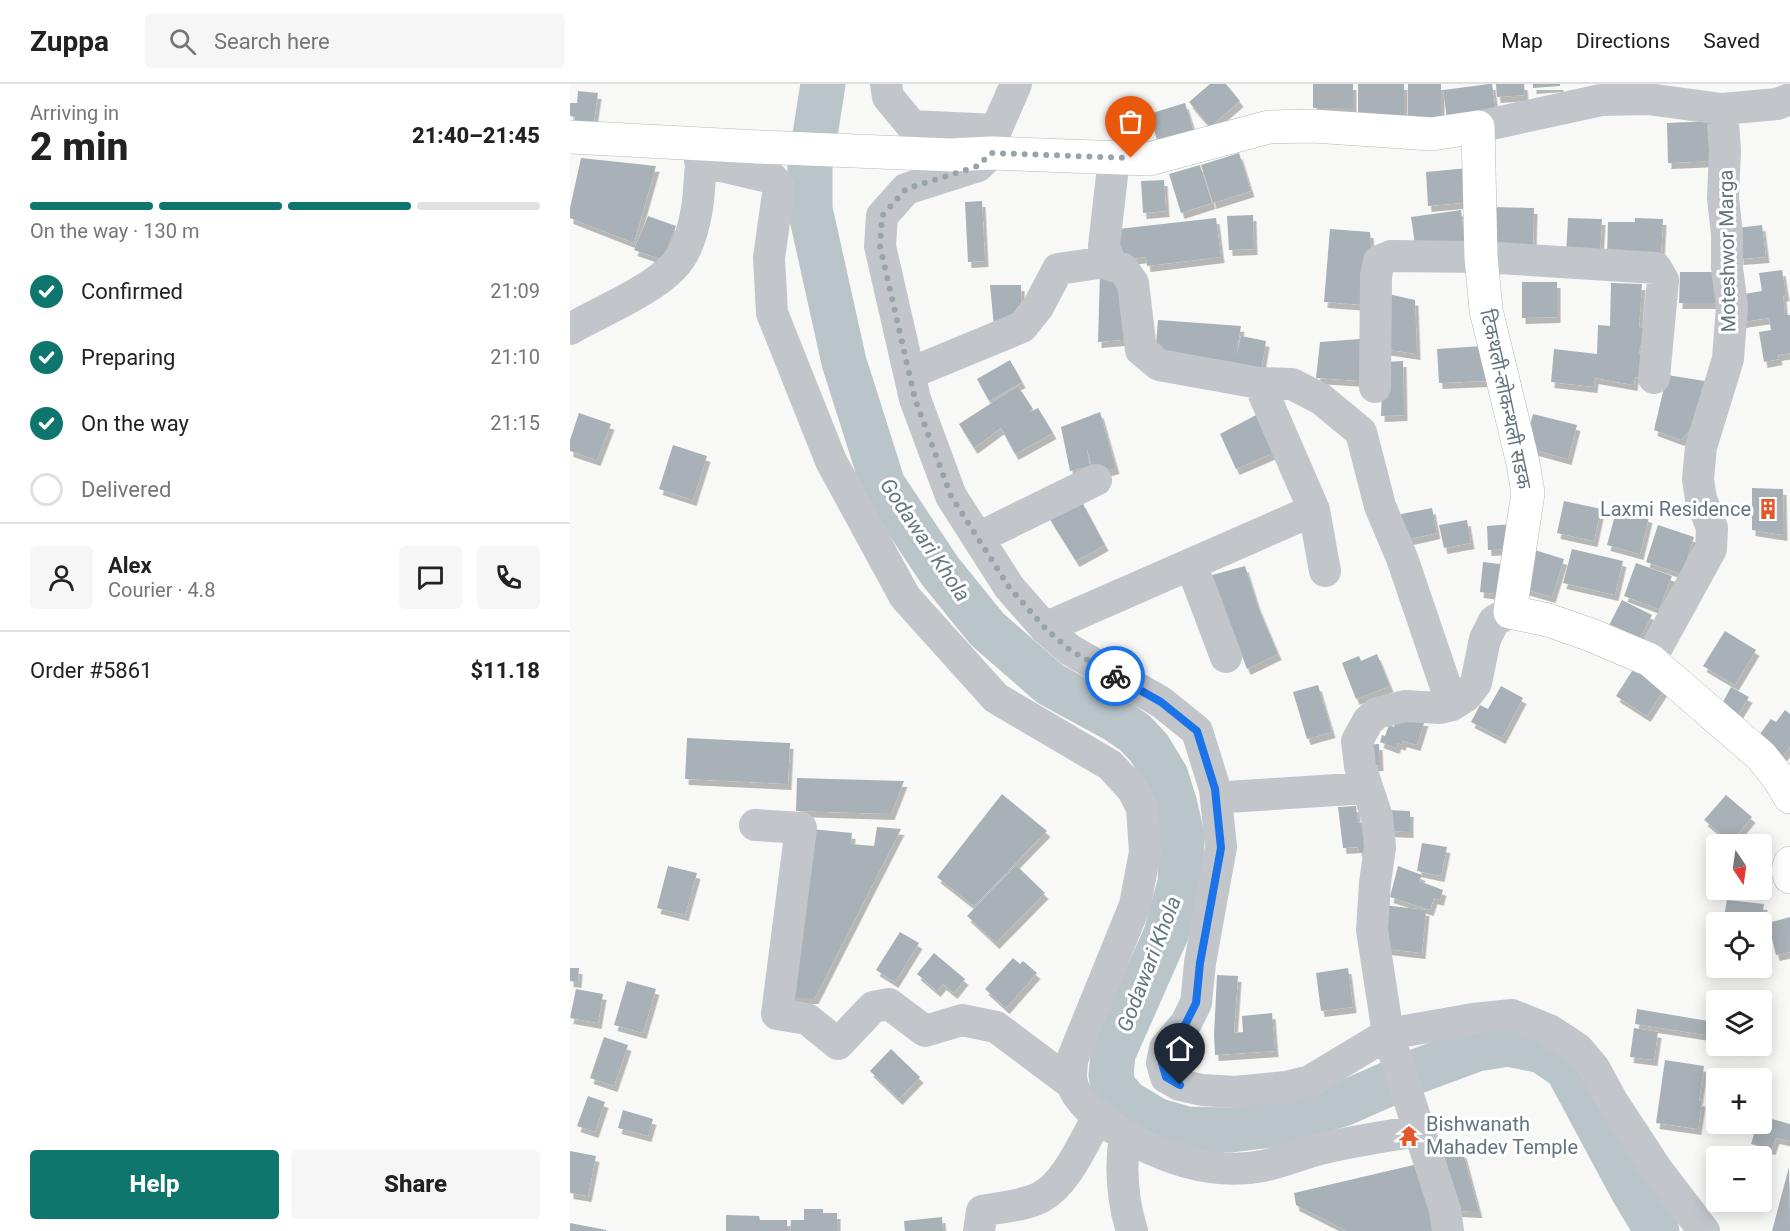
<!DOCTYPE html>
<meta charset="utf-8">
<style>
:root{--surface:#fff;--page:#f6f6f6;--text:#222;--muted:#767676;--line:#e0e0e0;--accent:#0f766e}
body{margin:0;font-family:Roboto,"Noto Sans Devanagari",sans-serif;background:var(--page);color:var(--text);height:100vh;display:flex;flex-direction:column;font-size:22px;white-space:nowrap}
*{box-sizing:border-box;margin:0}
p{font-size:20px;color:var(--muted)}
.icon{flex:none;width:33px;height:33px;fill:none;stroke:currentColor;stroke-width:2;stroke-linecap:round;stroke-linejoin:round}
.map{position:relative;flex:1;overflow:hidden}
.details{display:flex;flex-direction:column;background:var(--surface);width:570px}
.details>*{flex:none}
.needle{width:39px;rotate:167deg}
.buttons{position:absolute;left:1136px;top:750px;display:grid;gap:12px}
.buttons a{display:grid;place-items:center;width:66px;height:66px;border-radius:6px;background:var(--surface);box-shadow:0 3px 15px #0003;font-size:30px}
.pin{position:absolute;display:grid;place-items:center;width:51px;height:51px;color:#fff;margin:-62px -26px;border-radius:50% 50% 50% 0;rotate:-45deg;box-shadow:0 0 6px #0007}
.pin .icon{rotate:45deg}
.courier{position:absolute;display:grid;place-items:center;width:60px;height:60px;margin:-30px;border:4px solid #1a73e8;border-radius:50%;background:#fff;color:#222;box-shadow:0 2px 8px #0007}
.head em{font-style:normal;font-weight:800}
.head div{display:flex;flex-direction:column-reverse}
.head{display:flex;align-items:center;justify-content:space-between;height:102px;padding:0 30px}
h1{font-size:39px;font-weight:800;line-height:45px}
.bar{display:grid;grid-template-columns:repeat(4,1fr);gap:9px 6px;align-content:center;height:72px;padding:0 30px}
.bar i{height:8px;border-radius:4px;background:var(--line)}
.bar .on{background:var(--accent)}
.bar p{grid-column:span 4}
.line{display:flex;align-items:center;gap:15px;padding:0 30px;border-top:2px solid var(--line)}
.line div{flex:1}
.round{display:grid;place-items:center;flex:none;width:63px;height:63px;border-radius:6px;background:var(--page)}
ol{padding:0 30px;list-style:none}
li{display:flex;align-items:center;gap:18px;height:66px}
li p{margin-inline-start:auto}
li .icon{padding:6px;border-radius:50%;background:var(--accent);color:#fff;stroke-width:4}
li:last-child{color:var(--muted)}
li i{width:33px;height:33px;border:3px solid var(--line);border-radius:50%}
.primary-button{display:flex;gap:12px;margin-top:auto;padding:12px 30px}
.primary-button a{flex:1;height:69px;border-radius:6px;background:var(--accent);color:#fff;font-size:24px;font-weight:800;line-height:69px;text-align:center}
.primary-button a+a{background:var(--page);color:var(--text)}
header{display:flex;align-items:center;gap:36px;box-sizing:border-box;height:84px;padding:0 30px;background:var(--surface);border-bottom:2px solid var(--line)}
header strong{font-size:28px}
nav{display:flex;gap:33px;margin-inline-start:auto;font-size:21px}
.search{width:420px;height:54px;background:var(--page);display:flex;align-items:center;gap:15px;box-sizing:border-box;padding:0 21px;border-radius:6px;color:var(--muted);font-size:22px}
main{display:flex;flex:1;min-height:0}
.map>svg:first-child{display:block}
</style>
<header>
<strong>Zuppa</strong>
<div class="search"><svg class="icon" aria-label="search" viewBox="0 0 24 24"><circle cx="10" cy="10" r="6"/><path d="M15 15l6 6"/></svg>Search here</div>
<nav><a>Map</a><a>Directions</a><a>Saved</a></nav>
</header>
<main>
<section class="details">
<div class="head"><div><h1>2 min</h1><p>Arriving in</p></div><em>21:40–21:45</em></div>
<div class="bar"><i class="on"></i><i class="on"></i><i class="on"></i><i></i><p>On the way · 130 m</p></div>
<ol>
<li><svg class="icon" aria-label="check" viewBox="0 0 24 24"><path d="M5 12l5 5 9-10"/></svg>Confirmed<p>21:09</p></li>
<li><svg class="icon" aria-label="check" viewBox="0 0 24 24"><path d="M5 12l5 5 9-10"/></svg>Preparing<p>21:10</p></li>
<li><svg class="icon" aria-label="check" viewBox="0 0 24 24"><path d="M5 12l5 5 9-10"/></svg>On the way<p>21:15</p></li>
<li><i></i>Delivered</li>
</ol>
<div class="line" style="height:108px"><a class="round"><svg class="icon" aria-label="person" viewBox="0 0 24 24"><circle cx="12" cy="8" r="4"/><path d="M4 21q1-7 8-7t8 7"/></svg></a><div><b>Alex</b><p>Courier · 4.8</p></div><a class="round"><svg class="icon" aria-label="chat" viewBox="0 0 24 24"><path d="M4 5h16v11H9l-5 4z"/></svg></a><a class="round"><svg class="icon" aria-label="phone" viewBox="0 0 24 24"><path d="M5 4h4l2 5-3 2q2 4 5 5l2-3 5 2v4C11 20 4 13 5 4z"/></svg></a></div>
<div class="line" style="height:78px"><div>Order #5861</div><b>$11.18</b></div>
<div class="primary-button"><a>Help</a><a>Share</a></div>
</section>
<div class="map">
<svg width="1220" height="1147" viewBox="0 0 1220 1147">
<defs>
<filter id="shadow"><feDropShadow dx="3.5" dy="6" stdDeviation="0" flood-color="#0004"/></filter>
</defs>
<rect width="100%" height="100%" fill="#f8f9f6"/>
<g fill="none" stroke-linecap="round" stroke-linejoin="round">
<!-- river -->
<path stroke="#bac5ca" stroke-width="45" d="M253,0L240,83V125L274,278L313,401L370,487L417,545L480,600L546,636L565,649L579,664L596,692L605,721L612,752L610,799L596,850L543,970L541,991L544,1004L556,1018L586,1036L617,1045L661,1046L701,1041L773,1020L845,988L907,965L938,960L972,967L997,984L1063,1107L1087,1147"/>
</g>
<!-- building -->
<path fill="#a8b1b7" filter="url(#shadow)" d="M640,0H656L670,17L640,43L619,18Z
M743,0H783V24H743Z
M788,0H834V31H788Z
M838,0H871V37L838,36Z
M919,0H922L926,28L877,35L873,6Z
M926,0H954L955,11L927,13Z
M963,0H990V2L963,4Z
M8,7L28,9L23,44L4,41L5,33L0,32V19H7Z
M615,19L624,48L588,59L579,30Z
M1142,37L1144,77L1098,79L1097,39Z
M669,69L681,107L643,119L631,81Z
M11,74L86,82L64,159L0,134V124Z
M630,81L642,119L611,129L599,90Z
M898,84L901,118L858,122L856,88Z
M594,96L596,127L573,129L571,97Z
M412,117L415,177L398,178L395,118Z
M919,123L964,124L963,165L917,164Z
M891,126L895,161L846,167L841,133Z
M683,131L684,165L659,166L657,132Z
M78,132L106,142L93,176L64,166Z
M646,134L651,173L577,182L576,173L542,177L539,146Z
M998,134L1032,135L1030,171L996,170Z
M1065,134L1093,135L1091,173L1037,172L1038,138H1065Z
M1192,141L1196,173L1170,175L1167,144Z
M760,145L800,148L802,172L794,221L754,218Z
M1212,186L1216,211L1213,212L1215,231H1220V269L1208,271L1209,275L1194,278L1189,248L1201,246L1199,234L1172,238L1168,211L1192,207L1189,189Z
M530,188L549,190L562,255L528,258Z
M1110,188H1153V219H1109Z
M952,198H987V233L952,234Z
M1041,199L1072,200L1069,243L1076,244L1068,270L1076,271L1073,294L1065,293L1064,301L1025,294L1024,303L981,298L984,265L1027,270L1028,241L1040,242Z
M420,201H451L452,237L424,243Z
M814,209L845,216L847,270L807,264Z
M588,236L671,242L666,273L671,252L696,257L690,294L585,273Z
M790,255L791,297L746,294L750,258Z
M913,262L915,297L869,299L867,265Z
M440,276L452,298L419,317L407,295Z
M833,277L834,331L811,332L813,278Z
M1097,291L1135,297L1124,342L1111,356L1084,346Z
M448,302L463,325L458,329L468,324L483,349L445,370L431,344L404,364L389,340Z
M530,328L546,384L524,390L516,362L520,382L500,387L491,343Z
M9,329L41,340L27,376L0,367V356Z
M690,329L710,366L666,385L650,350Z
M963,330L1007,341L998,375L954,363Z
M103,361L137,372L123,416L89,405Z
M1182,404L1213,405L1214,451L1182,446Z
M994,417L1031,425L1024,457L987,449Z
M512,418L535,461L506,477L479,434Z
M862,424L867,449L831,457L826,431Z
M1047,424L1079,433L1070,470L1037,461Z
M897,436L901,459L874,464L869,441Z
M943,440L944,465L918,466L917,442Z
M1088,441L1124,453L1112,490L1076,478Z
M958,464L994,475L982,513L947,503Z
M1002,465L1053,477L1045,511L993,499Z
M913,478L938,481L934,511L910,508Z
M1066,479L1102,492L1089,525L1054,512Z
M675,482L687,520L708,570L677,585L642,491Z
M1052,516L1082,531L1064,565L1034,551Z
M1155,547L1186,566L1165,601L1133,582Z
M807,570L820,602L786,615L772,579L789,572L791,577Z
M1064,584L1095,604L1077,632L1046,612Z
M748,601L762,648L737,655L723,608Z
M931,602L953,614L932,654L901,638L910,621L918,625Z
M1161,603L1179,613L1165,636L1148,627Z
M1215,626L1220,630V663L1209,677L1184,658L1201,635L1206,638Z
M834,635L855,636L847,661L833,657L832,661L828,659L826,664L810,658L812,651L815,652L819,641L824,643L826,636Z
M117,654L220,659L218,700L115,695Z
M809,660L810,681L791,682L790,661Z
M227,694L334,697L321,730L226,727Z
M432,710L477,747L404,822L367,793Z
M1156,711L1182,733L1161,758L1134,736Z
M786,722L788,739L800,738L803,767L789,768L788,763L773,764L768,723Z
M817,726L840,727V748L817,747Z
M307,743L331,745L245,914H220L241,745L282,749L281,760L304,762Z
M852,759L877,763L871,792L847,787Z
M446,781L475,809L426,859L397,832Z
M98,782L127,789L115,831L87,824Z
M828,782L852,791L849,797L873,806L870,816L864,814L860,826L820,813Z
M1157,816L1194,820L1191,838H1153Z
M813,821L856,826L852,869L808,864Z
M1220,833V868L1206,871L1198,839Z
M330,848L349,859L325,898L306,886Z
M364,869L395,895L384,909L373,900L367,907L347,890Z
M443,874L450,880L453,877L467,889L436,924L415,905Z
M0,884H9L8,898L0,897Z
M778,884L783,923L751,927L746,889Z
M647,891L668,892L664,949L673,948L672,932L702,929L705,967L645,971L644,951Z
M57,897L86,905L73,949L44,941Z
M6,905L33,910L28,939L0,934Z
M1067,925L1138,937L1136,951L1065,940Z
M1064,944L1088,948L1084,976L1060,973Z
M34,953L58,961L44,1002L20,994Z
M321,965L350,993L329,1015L300,987Z
M1095,976L1134,982L1129,1016L1132,1017L1128,1045L1086,1039Z
M18,1012L35,1018L25,1048L7,1042Z
M53,1026L83,1035L78,1052L48,1044Z
M1191,1032L1220,1040V1057L1206,1054L1202,1065L1181,1060L1187,1040H1191Z
M0,1067L26,1072L18,1112L0,1109Z
M893,1068L909,1128L886,1127L873,1073Z
M852,1079L865,1147H777L726,1121L724,1109Z
M1219,1083L1220,1147H1202Z
M234,1125H253V1129H267V1147H220L221,1136H234Z
M156,1131L189,1132L190,1136H217V1147H156Z
M372,1133L373,1147H335L334,1137Z
M0,1139L36,1146V1147H0Z"/>
<g fill="none" stroke-linecap="round" stroke-linejoin="round">
<defs>
<path id="major" d="M0,53L189,63
M382,71L421,69L579,75L699,43L743,42L862,50L908,43L911,173L916,226L953,379L958,409L940,528L978,536L1021,551L1080,576L1191,672L1208,693L1220,713
M1220,779L1218,787L1220,793"/>
</defs>
<!-- major casing -->
<use href="#major" stroke="#b3b8bc" stroke-width="34"/>
<!-- minor -->
<path stroke="#c2c6ca" stroke-width="32" d="M316,0L318,13L342,42L426,46
M446,0L426,46L421,69L408,82L336,105L312,132L310,162L345,315L381,412L439,503L475,544L500,566L591,618L627,647L645,705L651,763L630,879L626,919L616,939L595,964L592,979L596,993L610,1001L632,1006L665,1008L716,1003L740,997L818,950L903,935L942,931L979,946L1008,965L1024,984L1042,1017L1088,1087L1134,1147
M908,43L1031,16L1077,15L1152,25L1207,20L1220,15
M544,74L534,162L541,181L553,185L563,199L571,266L589,281L689,299L722,300L751,315L791,348L810,422L832,474L882,621
M130,77L202,94L209,102L199,174L202,229L261,377L335,513L426,614L540,681L563,706L572,724L575,768L565,821L502,976C502,983 500,992 502,999C506,1017 531,1035 545,1045C587,1073 642,1092 693,1082C712,1078 731,1070 750,1065C783,1057 816,1052 849,1047
M0,245C28,229 82,206 103,183C117,169 124,143 127,124C131,101 128,83 136,60
M348,286L452,243L468,223L488,185L529,179
M689,299L744,426L755,487
M805,303L806,192L809,177L821,172L911,173L1086,184L1093,196L1084,294
M412,452L526,396
M621,480L656,573
M475,544L744,426
M1080,576L1141,465L1142,444L1131,415L1128,395L1131,363L1158,275L1162,222L1157,184V150L1153,114L1155,66L1152,25
M658,713L797,704
M185,741L231,744L207,930L237,935L268,960L303,923L319,920L355,947L392,936L426,943L502,1000
M555,1051C550,1084 552,1115 562,1147
M409,1147L412,1127C431,1123 454,1122 471,1113C497,1099 514,1057 528,1033
M878,1147L875,1126L818,950L802,846L805,799L810,763L807,733L790,682L787,657L798,637L807,629L835,622L870,624L882,621L896,612L906,599L915,555L924,537L940,528"/>
<!-- major -->
<use href="#major" stroke="#fff" stroke-width="33"/>
<defs>
<path id="major-bridge" d="M189,63L382,71"/>
</defs>
<!-- major-bridge casing -->
<use href="#major-bridge" stroke="#b3b8bc" stroke-width="34" stroke-linecap="butt"/>
<!-- major-bridge -->
<use href="#major-bridge" stroke="#fff" stroke-width="33"/>
</g>
<g fill="none" stroke-linecap="round" stroke-linejoin="round">
<!-- done -->
<path stroke="#98a3aa" stroke-width="6" stroke-dasharray="0 10.8" d="M545,592L500,566L475,544L439,503L381,412L345,315L310,162L312,132L336,105L408,82L421,69L561,74"/>
<!-- route -->
<path stroke="#1a73e8" stroke-width="8" d="M545,592L591,618L627,647L645,705L651,764L630,879L626,919L616,939L595,964L592,979L596,993L610,1001"/>
</g>
<!-- icons -->
<defs>
<symbol id="building-bare" viewBox="-9 -9 18 18"><path d="M-4-6H4V6H1V3H-1V6H-4ZM-2.5-4.3h1.7v1.8h-1.7ZM.8-4.3h1.7v1.8H.8ZM-2.5-1h1.7V.8h-1.7ZM.8-1h1.7V.8H.8Z" fill="#e3592c" stroke="#fff" stroke-width="2.5" paint-order="stroke"/></symbol>
<symbol id="temple-bare" viewBox="-9 -9 18 18"><path d="M0-6L5-2H3V0L6.5 2.5H4V6H1.5V3h-3V6H-4V2.5H-6.5L-3 0V-2H-5Z" fill="#e3592c" stroke="#fff" stroke-width="2.5" paint-order="stroke"/></symbol>
</defs>
<g fill-rule="evenodd">
<use href="#building-bare" x="1183" y="410" width="30" height="30"/>
<use href="#temple-bare" x="824" y="1037" width="30" height="30"/>
</g>
<g text-anchor="middle" dominant-baseline="central" stroke-width="6" stroke-linejoin="round" paint-order="stroke">
<!-- street labels -->
<g font-size="20" fill="#647481" stroke="#fff">
<text transform="translate(1157 167) rotate(-91)">Moteshwor Marga</text>
<text transform="translate(936 315) rotate(78)">टिकथली-लोकन्थली सडक</text>
</g>
<!-- poi labels -->
<g font-size="20" fill="#647481" stroke="#fff" text-anchor="end">
<text x="1181" y="425">Laxmi Residence</text>
<text x="856" y="1040" text-anchor="start">Bishwanath<tspan x="856" dy="23">Mahadev Temple</tspan></text>
</g>
<!-- water labels -->
<g font-size="21" font-style="italic" fill="#637982" stroke="#fff">
<text transform="translate(355 456) rotate(56)">Godawari Khola</text>
<text transform="translate(579 880) rotate(-69)">Godawari Khola</text>
</g>
</g>
</svg>
<div class="buttons">
<a><svg class="needle" viewBox="-14 -14 28 28"><path d="M0-13l5 13h-10z" fill="#e53935"/><path d="M0 13l5-13h-10z" fill="#767676"/></svg></a>
<a><svg class="icon" aria-label="locate" viewBox="0 0 24 24"><circle cx="12" cy="12" r="6"/><path d="M12 2v4M12 18v4M2 12h4M18 12h4"/></svg></a>
<a><svg class="icon" aria-label="layers" viewBox="0 0 24 24"><path d="M12 4l9 5-9 5-9-5zM3 14l9 5 9-5"/></svg></a>
<a>+</a>
<a>−</a>
</div>
<div class="pin" style="left:561px;top:74px;background:#ea580c"><svg class="icon" aria-label="bag" viewBox="0 0 24 24"><path d="M5 8h14l-1 12H6zM9 8a3 3 0 0 1 6 0"/></svg></div>
<div class="pin" style="left:610px;top:1001px;background:#1f2937"><svg class="icon" aria-label="home" viewBox="0 0 24 24"><path d="M3 11l9-7 9 7M6 9v11h12V9"/></svg></div>
<div class="courier" style="left:545px;top:592px"><svg class="icon" aria-label="bike" viewBox="0 0 24 24"><circle cx="6" cy="16" r="4"/><circle cx="18" cy="16" r="4"/><path d="M6 16l4-8h5l3 8M10 8l3 8H6M13 5h3"/></svg></div>
</div>
</main>
